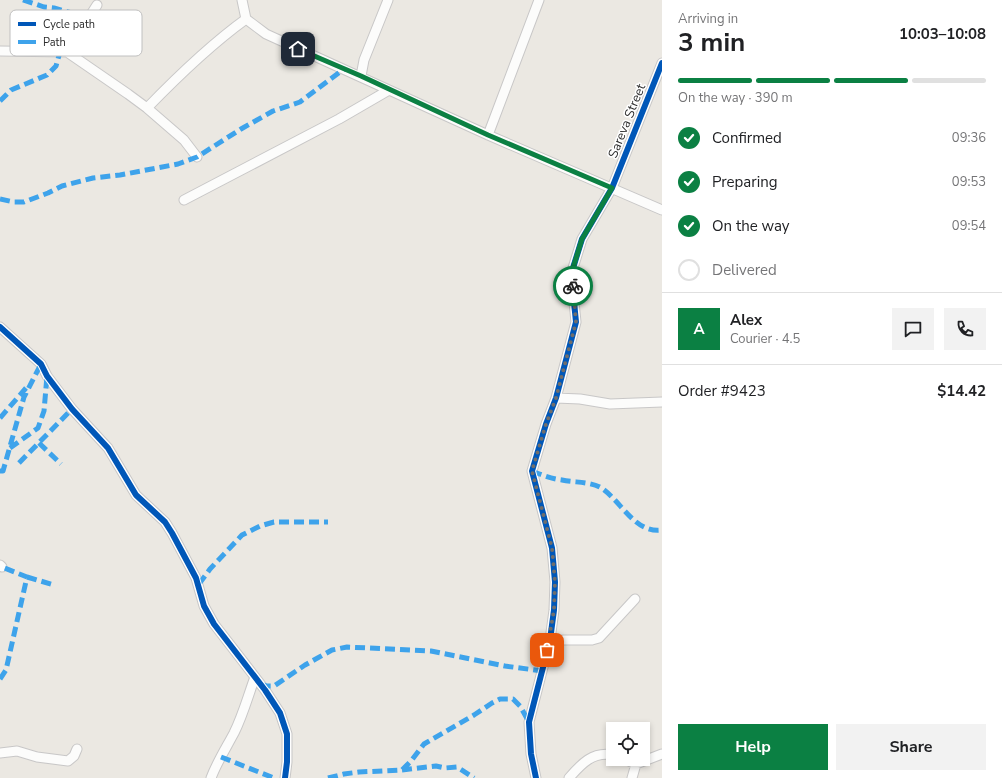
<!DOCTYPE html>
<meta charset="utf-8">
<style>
:root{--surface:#fff;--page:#f2f2f2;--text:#202124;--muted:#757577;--line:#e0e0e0;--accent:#0b8043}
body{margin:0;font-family:"Nunito Sans",sans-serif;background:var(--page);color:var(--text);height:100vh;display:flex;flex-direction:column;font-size:15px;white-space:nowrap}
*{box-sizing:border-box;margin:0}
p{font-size:13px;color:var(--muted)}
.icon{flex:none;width:22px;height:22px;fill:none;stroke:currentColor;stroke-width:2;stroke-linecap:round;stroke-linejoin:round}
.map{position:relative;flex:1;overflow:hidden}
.drawer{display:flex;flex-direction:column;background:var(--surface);width:340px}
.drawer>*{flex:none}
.fabs{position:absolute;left:606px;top:722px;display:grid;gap:8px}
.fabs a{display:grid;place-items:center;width:44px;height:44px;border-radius:0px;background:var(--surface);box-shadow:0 2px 6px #0003;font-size:20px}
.pin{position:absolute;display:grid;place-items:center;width:34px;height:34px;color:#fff;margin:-17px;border-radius:8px;box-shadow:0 2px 6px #0006}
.courier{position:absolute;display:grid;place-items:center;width:40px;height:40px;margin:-20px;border:3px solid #0b8043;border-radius:50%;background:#fff;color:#222;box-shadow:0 1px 5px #0007}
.summary em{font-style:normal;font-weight:700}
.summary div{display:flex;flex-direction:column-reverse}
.summary{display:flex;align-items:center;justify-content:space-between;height:68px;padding:0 16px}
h1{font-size:26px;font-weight:700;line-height:30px}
.bar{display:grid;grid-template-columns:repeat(4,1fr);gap:6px 4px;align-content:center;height:48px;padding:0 16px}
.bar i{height:5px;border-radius:3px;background:var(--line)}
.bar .current{background:var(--accent)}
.bar p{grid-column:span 4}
.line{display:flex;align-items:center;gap:10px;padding:0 16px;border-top:1px solid var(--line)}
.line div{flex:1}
.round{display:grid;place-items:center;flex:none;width:42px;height:42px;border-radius:0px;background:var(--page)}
ol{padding:0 16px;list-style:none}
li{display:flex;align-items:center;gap:12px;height:44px}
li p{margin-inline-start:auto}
li .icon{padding:4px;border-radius:50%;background:var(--accent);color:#fff;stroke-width:4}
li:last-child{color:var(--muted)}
li i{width:22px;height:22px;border:2px solid var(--line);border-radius:50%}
.cta{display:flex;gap:8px;margin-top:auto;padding:8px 16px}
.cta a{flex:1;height:46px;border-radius:0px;background:var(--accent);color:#fff;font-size:16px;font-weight:700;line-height:46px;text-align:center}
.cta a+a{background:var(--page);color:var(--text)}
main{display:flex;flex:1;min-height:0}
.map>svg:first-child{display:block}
</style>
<main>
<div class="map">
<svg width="662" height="778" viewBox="0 0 662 778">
<rect width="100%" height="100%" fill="#ebe8e2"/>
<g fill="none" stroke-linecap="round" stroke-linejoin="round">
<defs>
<path id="minor" d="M242,0L246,19L266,34L488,135L662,210
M0,51L67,52L128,94L147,108L184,140L197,157
M67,52L97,5
M361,76L364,60L388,0
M147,108C178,76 210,45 246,19
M488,135L539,0
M184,200L339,119L389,90
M0,327L41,364L47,376L72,409L108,448L136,495L165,522L172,533L196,578L204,606L214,624L265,690L280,713L287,734V762L285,778
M556,398L580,399L610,404L662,402
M0,565L2,567
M550,640H592L599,638L635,599
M0,753L17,751L37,757L68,761L74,756L77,749
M624,759L636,764L662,754
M211,778C217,762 226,748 234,733C243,715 248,696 255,677
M536,778L531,754L529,722L550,640L554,610L555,582L552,548L532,471L546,424L556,398L576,322L573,292V268L582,239L612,188L662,63
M569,778C581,764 593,751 613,755
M632,778L636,764"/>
</defs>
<!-- minor casing -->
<use href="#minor" stroke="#c8c7c7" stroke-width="11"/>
<!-- minor -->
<use href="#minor" stroke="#fcfcfb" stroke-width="9"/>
<!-- quiet -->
<path stroke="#3ea3eb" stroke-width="5" stroke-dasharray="10 5" stroke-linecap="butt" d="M23,0L44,7L54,8L79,15L90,16
M0,101L11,90L47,75L56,66L60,52
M0,199L14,202H24L48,193L62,186L93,178L120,175L178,164L197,157L241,129L273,111L300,102L344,69
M0,418L26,388
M39,443L61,464
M10,448L38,428L44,411L47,376
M19,463L72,409
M0,471H3L24,397L41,364
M532,471C542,475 552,479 562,480C576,483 591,481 603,489C622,503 636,534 662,530
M27,577L54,585
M199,584L210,569L242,535L260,526L274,522H328
M0,679L6,670L27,577L2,567
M261,684L267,686H274L305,665L332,650L347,647L431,651L505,666L542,671
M221,757L274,778
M402,770L436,766L445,768L457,767L474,778
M328,778L344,774L359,772L402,770L411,761L424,744L474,715L492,703L500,699H513L520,706L529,722"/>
<defs>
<path id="cycleway" d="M0,327L41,364L47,376L72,409L108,448L136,495L165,522L172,533L196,578L204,606L214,624L265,690L280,713L287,734V762L285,778
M536,778L531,754L529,722L550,640L554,610L555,582L552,548L532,471L546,424L556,398L576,322L573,292V268L582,239L612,188L662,63"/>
</defs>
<!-- cycleway casing -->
<use href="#cycleway" stroke="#fff" stroke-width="8"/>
<!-- cycleway -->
<use href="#cycleway" stroke="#0057b8" stroke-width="6"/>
</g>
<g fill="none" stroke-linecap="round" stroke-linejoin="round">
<!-- done -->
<path stroke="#706e6c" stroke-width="4" stroke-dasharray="0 7.2" d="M547,650L554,610L555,582L552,548L532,471L546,424L556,398L576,322L573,286"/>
<!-- route -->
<path stroke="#0b8043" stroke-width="5" d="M298,49L361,76L488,135L612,188L582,239L573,268V286"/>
</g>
<g text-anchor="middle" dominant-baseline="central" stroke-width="3" stroke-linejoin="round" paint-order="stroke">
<!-- street labels -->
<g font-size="13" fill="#2d2d2d" stroke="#fff">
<text transform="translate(627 121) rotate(-68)">Sareva Street</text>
</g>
</g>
<!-- legend -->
<rect x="10" y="10" width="132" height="46" rx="6" fill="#fff" stroke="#c0c0c0" stroke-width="1"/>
<rect x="18" y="22" width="18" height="4" fill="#0057b8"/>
<rect x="18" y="40" width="18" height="4" fill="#3ea3eb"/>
<g font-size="11" fill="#2d2d2d">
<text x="43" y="28">Cycle path</text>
<text x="43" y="46">Path</text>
</g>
</svg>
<div class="fabs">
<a><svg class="icon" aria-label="locate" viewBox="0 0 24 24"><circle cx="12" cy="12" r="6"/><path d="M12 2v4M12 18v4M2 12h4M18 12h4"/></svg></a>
</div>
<div class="pin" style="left:547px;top:650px;background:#ea580c"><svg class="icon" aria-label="bag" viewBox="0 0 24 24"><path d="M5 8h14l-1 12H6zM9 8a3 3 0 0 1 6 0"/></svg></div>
<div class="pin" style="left:298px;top:49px;background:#1f2937"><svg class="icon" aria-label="home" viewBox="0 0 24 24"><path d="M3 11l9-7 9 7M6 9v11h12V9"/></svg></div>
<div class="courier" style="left:573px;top:286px"><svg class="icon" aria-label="bike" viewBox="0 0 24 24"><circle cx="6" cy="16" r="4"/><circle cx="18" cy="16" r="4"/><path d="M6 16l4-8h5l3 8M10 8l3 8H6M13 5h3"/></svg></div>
</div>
<section class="drawer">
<div class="summary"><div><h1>3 min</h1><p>Arriving in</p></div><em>10:03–10:08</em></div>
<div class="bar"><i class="current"></i><i class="current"></i><i class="current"></i><i></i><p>On the way · 390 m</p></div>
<ol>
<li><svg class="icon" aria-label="check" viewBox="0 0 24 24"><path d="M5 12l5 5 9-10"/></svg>Confirmed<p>09:36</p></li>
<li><svg class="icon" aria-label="check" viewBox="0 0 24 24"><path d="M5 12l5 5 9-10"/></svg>Preparing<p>09:53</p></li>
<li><svg class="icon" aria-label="check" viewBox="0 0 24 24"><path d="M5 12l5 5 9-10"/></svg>On the way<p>09:54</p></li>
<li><i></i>Delivered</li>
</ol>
<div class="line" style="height:72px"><b class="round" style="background:var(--accent);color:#fff">A</b><div><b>Alex</b><p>Courier · 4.5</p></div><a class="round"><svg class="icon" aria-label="chat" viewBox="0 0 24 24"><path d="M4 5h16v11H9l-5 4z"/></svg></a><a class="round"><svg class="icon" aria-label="phone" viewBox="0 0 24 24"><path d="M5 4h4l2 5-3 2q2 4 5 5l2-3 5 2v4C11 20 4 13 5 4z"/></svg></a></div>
<div class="line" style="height:52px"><div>Order #9423</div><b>$14.42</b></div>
<div class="cta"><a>Help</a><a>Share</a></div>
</section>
</main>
